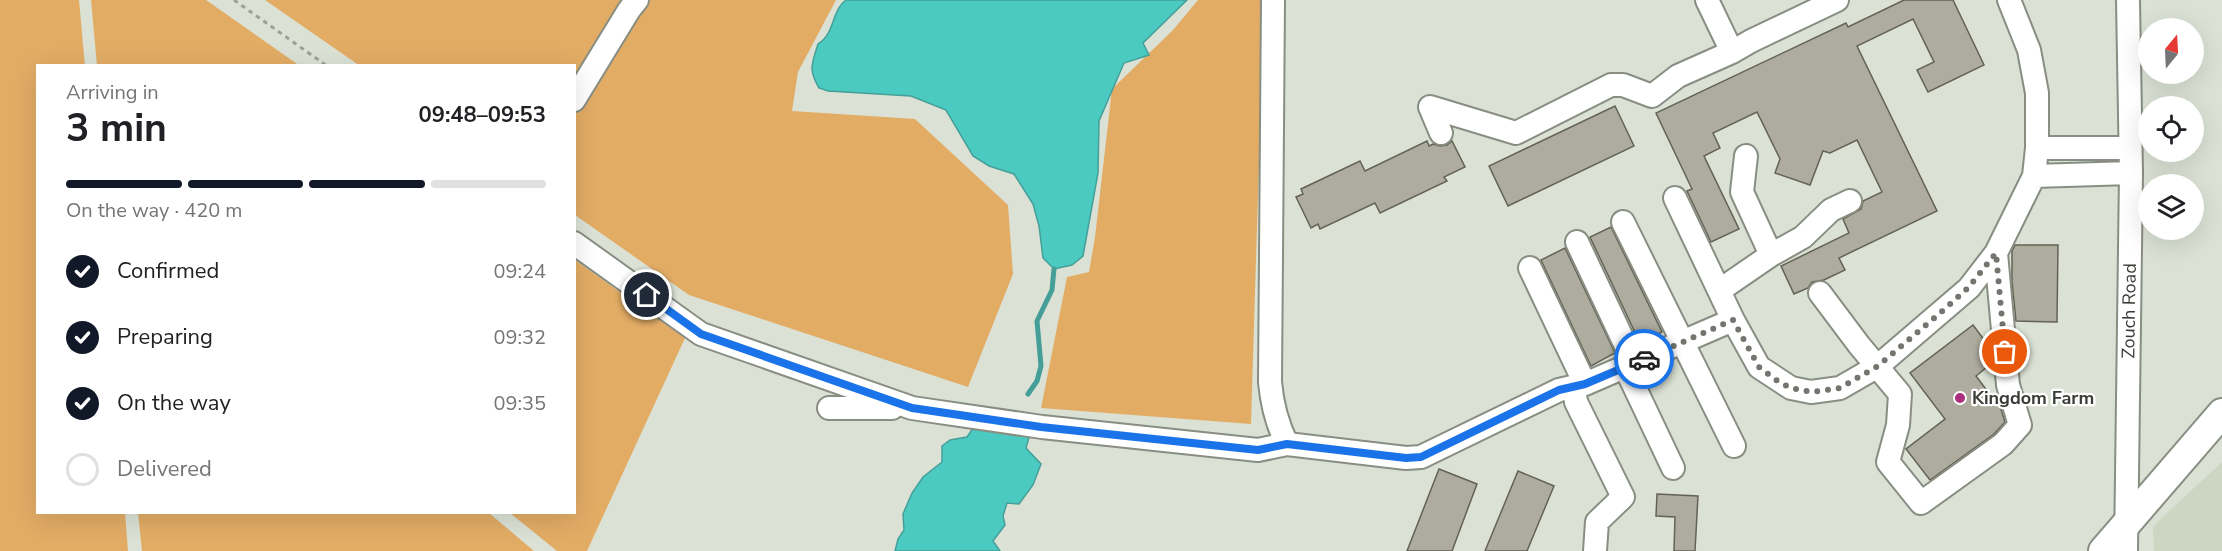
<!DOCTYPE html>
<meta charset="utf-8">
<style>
:root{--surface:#fff;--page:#f2f2f2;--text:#202124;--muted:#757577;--line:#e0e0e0;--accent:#111827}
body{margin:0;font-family:"Nunito Sans",sans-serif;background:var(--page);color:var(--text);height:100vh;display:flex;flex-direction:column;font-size:22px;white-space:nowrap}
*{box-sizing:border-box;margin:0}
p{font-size:20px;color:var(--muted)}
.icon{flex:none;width:33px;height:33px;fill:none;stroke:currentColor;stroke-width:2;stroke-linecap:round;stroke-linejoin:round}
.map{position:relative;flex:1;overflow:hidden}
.details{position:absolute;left:36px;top:64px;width:540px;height:450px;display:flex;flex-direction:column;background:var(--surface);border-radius:0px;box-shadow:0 6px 24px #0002}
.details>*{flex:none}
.needle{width:39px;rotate:18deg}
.tools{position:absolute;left:2138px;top:18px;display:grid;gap:12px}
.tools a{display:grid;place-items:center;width:66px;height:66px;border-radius:50%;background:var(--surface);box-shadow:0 6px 24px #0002;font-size:30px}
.pin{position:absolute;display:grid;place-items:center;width:51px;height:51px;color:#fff;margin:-26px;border:3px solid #fff;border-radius:50%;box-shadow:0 2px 6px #0007}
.courier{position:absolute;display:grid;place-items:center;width:60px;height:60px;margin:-30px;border:4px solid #1a73e8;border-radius:50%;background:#fff;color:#222;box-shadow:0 2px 8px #0007}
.summary em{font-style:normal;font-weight:700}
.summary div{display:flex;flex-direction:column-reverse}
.summary{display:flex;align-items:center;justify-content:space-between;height:102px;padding:0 30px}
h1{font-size:39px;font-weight:700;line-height:45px}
.bar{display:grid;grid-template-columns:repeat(4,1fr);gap:9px 6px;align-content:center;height:72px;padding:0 30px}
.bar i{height:8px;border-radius:4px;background:var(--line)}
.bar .active{background:var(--accent)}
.bar p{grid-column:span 4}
ol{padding:0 30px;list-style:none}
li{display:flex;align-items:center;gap:18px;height:66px}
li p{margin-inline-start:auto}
li .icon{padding:6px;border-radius:50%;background:var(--accent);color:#fff;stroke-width:4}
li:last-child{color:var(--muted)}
li i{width:33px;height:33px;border:3px solid var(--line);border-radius:50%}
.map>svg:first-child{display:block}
</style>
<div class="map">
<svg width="2222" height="551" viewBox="0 0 2222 551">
<rect width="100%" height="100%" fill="#dbe2d5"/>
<!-- built -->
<path fill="#ccd7c3" d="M2222,462V551H2154L2153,526Z"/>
<!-- green -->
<path fill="#e2ac65" d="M0,0H79L85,66H38V513H125L128,551H0Z
M91,0H206L300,66H97Z
M265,0H836L798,72L792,111L915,119L1008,205L1013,274L968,387L689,295L575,215L574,66H360Z
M1198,0H1264L1251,424L1041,408L1067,277L1089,272L1095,237L1112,89L1173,30Z
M575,260L685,338L587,551H557L510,513H574Z
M138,513H489L534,551H142Z"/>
<!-- water -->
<path fill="#4acac1" stroke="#459f98" stroke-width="1.5" d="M846,0H1187L1143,43L1149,55L1124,63L1099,121L1098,173L1083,256L1072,265L1054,269L1043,258L1039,226L1033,204L1014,174L989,166L973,156L946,110L911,96L828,91L819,88C808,69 812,64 818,44C835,34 831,11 846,0Z
M973,428L1030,434L1026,448L1041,464L1033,485L1019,504L1007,503L1003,516L1005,525L993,541L1000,551H895L898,539L904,530L903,514L912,493L923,477L942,462V446L950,440L967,437Z"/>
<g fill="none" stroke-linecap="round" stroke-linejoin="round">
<!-- stream -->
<path stroke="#459f98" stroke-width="5" d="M1028,394L1037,381L1041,366L1037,321L1052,290L1054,269"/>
</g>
<!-- building -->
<path fill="#adac9e" stroke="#636255" stroke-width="1.5" d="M1904,0H1953L1984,65L1928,92L1917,70L1934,62L1913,19L1857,46L1937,211L1839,258L1845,270L1824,280L1812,282L1808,288L1794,294L1781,266L1849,233L1843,219L1861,209L1863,201L1882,192L1857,140L1830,153L1823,151L1810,185L1775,173L1780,159L1757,112L1713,133L1720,148L1704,156L1739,229L1711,242L1687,191L1692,189L1656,113L1846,23L1848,27Z
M1615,106L1634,146L1508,206L1489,166Z
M1427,141L1429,146L1433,144L1440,146L1447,145L1452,141L1465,167L1444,177L1447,181L1380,213L1375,203L1320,229L1318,224L1311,228L1296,197L1303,194L1301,189L1360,161L1365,171Z
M1611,227L1662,332L1640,343L1590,237Z
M2015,245H2058L2057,322L2016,321L2012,282V251Z
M1565,248L1615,353L1591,366L1541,260Z
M1973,325L1991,349L1992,363L1976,376L2001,409L2005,422L1994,434L1930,480L1906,449L1945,419L1910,373Z
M1439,469L1477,484L1452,551H1407Z
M1518,471L1554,486L1527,551H1485Z
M1657,494L1698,496L1695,551H1674L1675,517L1656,516Z"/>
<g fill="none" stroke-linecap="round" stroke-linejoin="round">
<defs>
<path id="minor" d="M1273,0L1270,382C1272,405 1277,424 1287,444L1406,458L1421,457L1559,390L1585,384L1733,320
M1732,52L1751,41L1837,0
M574,100L629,10L637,0
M1441,133L1430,107L1516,133L1611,85H1623L1652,96L1678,76L1732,52L1707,0
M2037,148H2130
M1746,156L1742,192L1771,255
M2034,176L2131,173
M1675,198L1733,320L1759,367L1791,388L1811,392L1840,388L1878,366L1969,288L1996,253L2034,176L2037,148V93L2029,50L2009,0
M1623,222L1734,446
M1577,242L1634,363
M574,243L701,334L912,408L1042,427L1258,450L1287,444
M1530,268L1585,384
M1720,290L1771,255L1803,237L1831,210L1850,201
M1820,293L1859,345L1900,394L1898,425L1888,462L1921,503L2003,444L2020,425L2008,385L1996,253
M1625,367L1673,468
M1574,387L1576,402L1623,497L1597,522L1595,551
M829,408H892
M2126,551L2131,173L2128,0"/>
<path id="major" d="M2103,551L2222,413"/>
</defs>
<!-- minor casing -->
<use href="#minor" stroke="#888e82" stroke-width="26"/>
<!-- major casing -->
<use href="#major" stroke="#888e82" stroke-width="32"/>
<!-- path -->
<path stroke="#9ca197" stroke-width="3" stroke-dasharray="4.5 4.5" stroke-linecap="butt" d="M234,0L327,66"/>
<!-- minor -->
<use href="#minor" stroke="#fff" stroke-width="22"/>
<!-- major -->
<use href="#major" stroke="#fff" stroke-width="28"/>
</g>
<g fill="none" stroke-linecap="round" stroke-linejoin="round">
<!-- done -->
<path stroke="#72766e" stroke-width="6" stroke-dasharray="0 10.8" d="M1644,359L1733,320L1759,367L1779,382L1791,388L1811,392L1840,388L1878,366L1939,314L1968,288L1996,253L2005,352"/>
<!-- route -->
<path stroke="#1a73e8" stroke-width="8" d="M647,295L701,334L912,408L1041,427L1258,450L1287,444L1406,458L1421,457L1559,390L1585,384L1644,359"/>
</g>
<!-- markers -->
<circle fill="#ac2e7f" stroke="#fff" stroke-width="2" cx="1960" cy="398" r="6"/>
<g text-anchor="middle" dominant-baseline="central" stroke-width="4.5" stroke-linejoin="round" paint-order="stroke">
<!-- street labels -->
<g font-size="18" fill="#3a3c37" stroke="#fff">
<text transform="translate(2129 311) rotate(-89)">Zouch Road</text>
</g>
<!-- poi labels -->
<g font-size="18" font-weight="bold" fill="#3a3c37" stroke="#fff" text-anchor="start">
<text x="1972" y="398">Kingdom Farm</text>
</g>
</g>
</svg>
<div class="tools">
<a><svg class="needle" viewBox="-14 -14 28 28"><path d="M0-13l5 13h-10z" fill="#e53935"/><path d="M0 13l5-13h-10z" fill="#757577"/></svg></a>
<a><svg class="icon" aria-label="locate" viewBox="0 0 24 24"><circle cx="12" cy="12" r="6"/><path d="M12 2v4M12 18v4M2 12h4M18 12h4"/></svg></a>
<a><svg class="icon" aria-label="layers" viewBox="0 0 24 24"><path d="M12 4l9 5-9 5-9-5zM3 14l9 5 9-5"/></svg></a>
</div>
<div class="pin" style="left:2005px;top:352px;background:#ea580c"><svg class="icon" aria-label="bag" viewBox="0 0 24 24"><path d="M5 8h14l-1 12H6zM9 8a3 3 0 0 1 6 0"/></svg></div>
<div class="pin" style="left:647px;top:295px;background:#1f2937"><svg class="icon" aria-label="home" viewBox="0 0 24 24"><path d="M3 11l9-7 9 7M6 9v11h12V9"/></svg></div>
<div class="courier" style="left:1644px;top:359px"><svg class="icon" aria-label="car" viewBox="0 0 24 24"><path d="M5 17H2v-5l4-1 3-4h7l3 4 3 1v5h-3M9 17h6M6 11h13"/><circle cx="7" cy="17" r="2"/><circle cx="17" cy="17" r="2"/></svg></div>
<section class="details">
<div class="summary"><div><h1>3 min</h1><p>Arriving in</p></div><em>09:48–09:53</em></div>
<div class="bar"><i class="active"></i><i class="active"></i><i class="active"></i><i></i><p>On the way · 420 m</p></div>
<ol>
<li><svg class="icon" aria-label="check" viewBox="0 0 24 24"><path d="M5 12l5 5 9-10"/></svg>Confirmed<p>09:24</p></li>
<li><svg class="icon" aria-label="check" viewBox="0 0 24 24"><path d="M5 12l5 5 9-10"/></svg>Preparing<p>09:32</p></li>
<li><svg class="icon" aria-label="check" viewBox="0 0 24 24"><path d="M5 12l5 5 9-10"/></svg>On the way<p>09:35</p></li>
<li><i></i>Delivered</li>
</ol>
</section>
</div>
